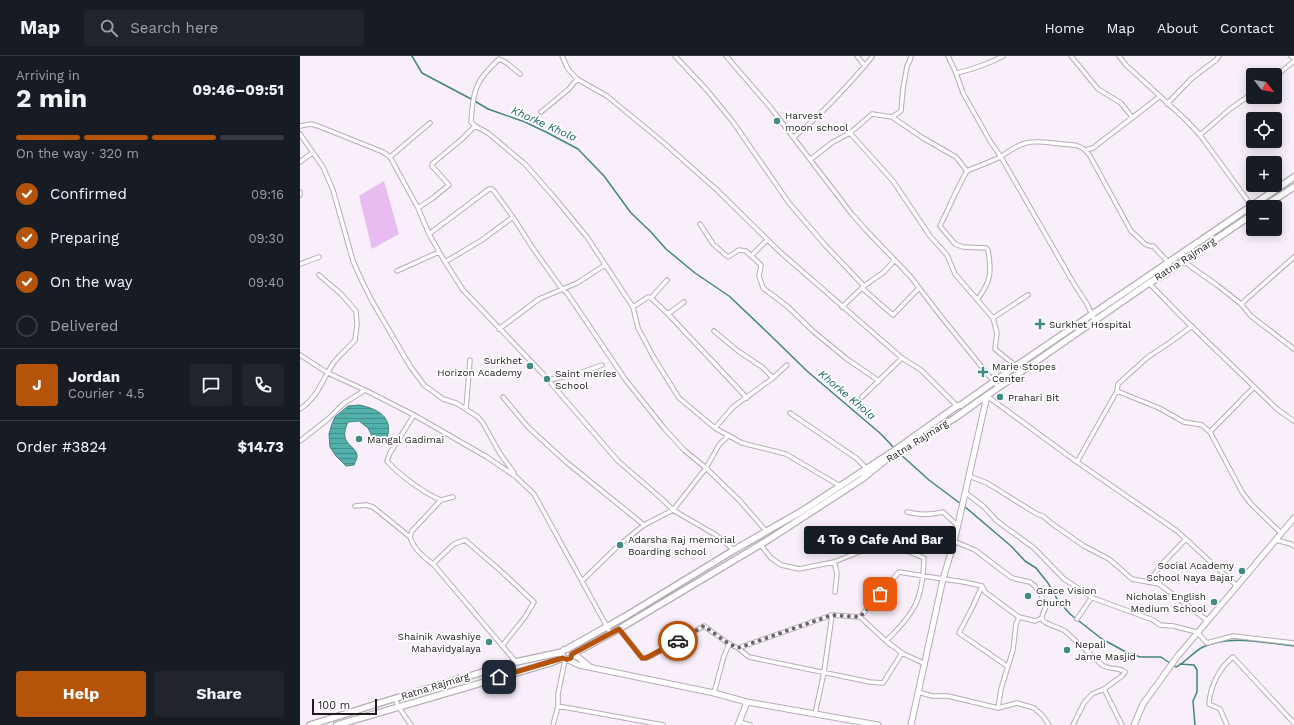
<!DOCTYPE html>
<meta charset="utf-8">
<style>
:root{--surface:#171b24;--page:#20242c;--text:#f1f3f6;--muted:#9ea1a6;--line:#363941;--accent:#b45309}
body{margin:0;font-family:"Work Sans",sans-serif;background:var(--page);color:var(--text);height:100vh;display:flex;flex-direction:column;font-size:15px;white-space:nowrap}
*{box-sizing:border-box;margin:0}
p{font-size:13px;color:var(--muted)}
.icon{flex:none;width:22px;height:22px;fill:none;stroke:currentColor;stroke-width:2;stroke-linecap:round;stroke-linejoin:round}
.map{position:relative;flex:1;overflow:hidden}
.panel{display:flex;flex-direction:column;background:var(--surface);width:300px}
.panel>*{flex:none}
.needle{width:26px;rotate:121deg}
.fabs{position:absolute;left:946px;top:12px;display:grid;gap:8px}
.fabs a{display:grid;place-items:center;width:36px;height:36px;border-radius:4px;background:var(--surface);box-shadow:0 2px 10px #0003;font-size:20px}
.scale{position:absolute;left:12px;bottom:10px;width:65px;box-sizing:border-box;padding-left:4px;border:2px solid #1e1a1e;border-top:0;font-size:11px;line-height:14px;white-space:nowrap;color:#1e1a1e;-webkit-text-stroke:3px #fff;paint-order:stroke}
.pin{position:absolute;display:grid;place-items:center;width:34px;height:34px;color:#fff;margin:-17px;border-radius:8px;box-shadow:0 2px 6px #0006}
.courier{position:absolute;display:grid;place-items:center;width:40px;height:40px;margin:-20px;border:3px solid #b45309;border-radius:50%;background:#fff;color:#222;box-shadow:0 1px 5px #0007}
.bubble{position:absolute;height:28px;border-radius:4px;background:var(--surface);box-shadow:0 2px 10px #0003;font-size:13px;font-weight:700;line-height:28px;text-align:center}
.overview em{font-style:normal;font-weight:700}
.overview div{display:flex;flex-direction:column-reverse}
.overview{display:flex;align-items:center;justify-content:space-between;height:68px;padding:0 16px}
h1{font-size:26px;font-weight:700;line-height:30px}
.bar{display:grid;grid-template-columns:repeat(4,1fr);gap:6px 4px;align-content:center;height:48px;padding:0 16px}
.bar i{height:5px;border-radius:3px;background:var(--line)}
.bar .current{background:var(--accent)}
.bar p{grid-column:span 4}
.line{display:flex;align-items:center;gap:10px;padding:0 16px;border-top:1px solid var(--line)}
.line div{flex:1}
.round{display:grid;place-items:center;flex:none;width:42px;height:42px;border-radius:4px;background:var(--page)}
ol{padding:0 16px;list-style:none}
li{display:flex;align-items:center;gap:12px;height:44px}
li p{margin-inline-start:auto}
li .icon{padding:4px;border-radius:50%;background:var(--accent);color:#fff;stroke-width:4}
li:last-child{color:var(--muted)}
li i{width:22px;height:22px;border:2px solid var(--line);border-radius:50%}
.button{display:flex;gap:8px;margin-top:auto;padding:8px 16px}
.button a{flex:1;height:46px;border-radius:4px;background:var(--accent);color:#fff;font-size:16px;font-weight:700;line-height:46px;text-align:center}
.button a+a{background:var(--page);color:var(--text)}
header{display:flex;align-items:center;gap:24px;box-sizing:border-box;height:56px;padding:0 20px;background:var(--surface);border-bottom:1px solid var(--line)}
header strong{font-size:19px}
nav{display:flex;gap:22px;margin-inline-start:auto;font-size:14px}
.search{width:280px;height:36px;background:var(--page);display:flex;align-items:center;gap:10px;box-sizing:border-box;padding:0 14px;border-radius:4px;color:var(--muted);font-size:15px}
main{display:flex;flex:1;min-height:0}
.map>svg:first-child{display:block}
</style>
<header>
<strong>Map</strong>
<div class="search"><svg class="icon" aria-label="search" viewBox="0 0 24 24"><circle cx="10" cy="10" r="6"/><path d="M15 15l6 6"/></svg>Search here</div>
<nav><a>Home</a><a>Map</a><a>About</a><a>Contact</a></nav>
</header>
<main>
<section class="panel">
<div class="overview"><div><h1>2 min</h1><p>Arriving in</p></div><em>09:46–09:51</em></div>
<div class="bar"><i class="current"></i><i class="current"></i><i class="current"></i><i></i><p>On the way · 320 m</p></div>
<ol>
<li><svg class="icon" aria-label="check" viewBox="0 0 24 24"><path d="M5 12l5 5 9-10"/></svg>Confirmed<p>09:16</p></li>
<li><svg class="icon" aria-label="check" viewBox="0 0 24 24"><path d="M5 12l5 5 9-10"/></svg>Preparing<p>09:30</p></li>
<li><svg class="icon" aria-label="check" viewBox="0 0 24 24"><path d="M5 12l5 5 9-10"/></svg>On the way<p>09:40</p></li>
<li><i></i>Delivered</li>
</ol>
<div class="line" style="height:72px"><b class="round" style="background:var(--accent);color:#fff">J</b><div><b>Jordan</b><p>Courier · 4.5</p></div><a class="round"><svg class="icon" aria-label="chat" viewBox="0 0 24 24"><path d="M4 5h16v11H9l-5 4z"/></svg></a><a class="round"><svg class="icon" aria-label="phone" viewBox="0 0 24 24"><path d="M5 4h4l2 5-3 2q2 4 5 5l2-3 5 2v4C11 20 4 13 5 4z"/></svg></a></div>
<div class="line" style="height:52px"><div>Order #3824</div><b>$14.73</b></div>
<div class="button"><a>Help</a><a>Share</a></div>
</section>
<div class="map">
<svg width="994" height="669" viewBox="0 0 994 669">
<defs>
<pattern id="water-rules" width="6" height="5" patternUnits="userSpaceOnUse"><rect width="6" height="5" fill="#52b1ab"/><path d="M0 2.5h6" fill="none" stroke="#438f8b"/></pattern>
</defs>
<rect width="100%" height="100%" fill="#f9effa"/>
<!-- park -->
<path fill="#e9bcf1" d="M84,125L99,178L72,193L59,140Z"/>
<!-- water -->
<path fill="url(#water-rules)" stroke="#428481" d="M59,349C79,353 95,362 86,385L79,388L73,382L68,372L59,365L48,366C37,389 57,389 57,400C57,403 55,406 54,409L46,410L36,400L30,391L29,378L32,368L35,361L48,350Z"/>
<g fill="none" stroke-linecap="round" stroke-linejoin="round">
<!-- stream -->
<path stroke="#428481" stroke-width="1.5" d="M112,0L122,17L173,44L188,53L225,66L246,76L278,93L304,120L331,157L350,175L366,193L395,217L429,240L467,276L507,315L581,378L595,393
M599,397L629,424L661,448
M664,450L711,490L725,505L736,512L748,527L757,543L770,558L802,583L826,596L840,601H861L876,611C886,606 893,596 903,591C931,578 964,587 994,590
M880,608L894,609L897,614V636L893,645L895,669"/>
<defs>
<path id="street" d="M262,0L268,13L277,23L307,40L364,87L417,134L479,195L602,302L621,314L657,350
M375,0L406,33L433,66L489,147L525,189L564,230
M426,0L470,51L551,157L566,174L610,220L643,263L699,332
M557,0L565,10
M648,0L656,17L663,37L690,85L701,101L774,228L787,248L795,265
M771,0L798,33L821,47L832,61
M819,0L826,9L886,64L900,79L951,149
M991,0L994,2
M656,17C668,15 693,6 703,0
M220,18L207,7L199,3C189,13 178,23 175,37C172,46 172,56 171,66L175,70L188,77L225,108L254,141L287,181L333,251L338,272L354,302L379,342L415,372L442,387L486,398L540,430
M975,21L994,5
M867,48L891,23L916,4L919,0
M241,56L269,33L277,23
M592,61L623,82L656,101L667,115C678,110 691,106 702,100C709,95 717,89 726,87C738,84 750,87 762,88C772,89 778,88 785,94L793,92L859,41
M0,70L11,68L18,70L83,96L90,101L118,152L129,178L145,206L163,234L243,318L318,405L362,443L373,454L416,479L434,494
M550,77L593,125L630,180L647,199L655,218L693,262L697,277L695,293L716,310
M0,78L23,111L33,134L53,205L62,225L72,245L110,310L124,329L143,343L156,347L178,361L183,367L199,396L214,417
M900,79L930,53L953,37
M494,81C523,57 548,30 572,1
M785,94L790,100L831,175L845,188L850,190H853L869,207
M90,101L130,67
M511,103L533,86L550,77L572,58L592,61L601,55L603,33L607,10L610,4L611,0
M0,106L12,97
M667,115C657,132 649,152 640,170L655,188L663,191L686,192L688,194C692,217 691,225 677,244
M0,136V139
M118,152L133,142L149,129L132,110V108L162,83L175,70
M400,168L413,188L428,201L439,194L446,195L461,209L459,220L463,232L487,250L514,276L547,303L579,325
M129,178L189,133H192L194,135L213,161L232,191L262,233L267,237L325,323L364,372L384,394L406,412L440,445L466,475
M451,200L467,184
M883,205L917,229L941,248L951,260L994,293
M145,206L182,184L213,161
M0,208L19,201
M97,215L139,196
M849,227L881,260L977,353L994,365
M562,232L593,259L619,232
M351,242L367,224
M941,248L994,201
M333,251L348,241L351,242L368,258L447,342
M542,251L564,230L584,216L595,204
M368,258L384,246
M693,262L728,239
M199,273L239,243L277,227L305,209
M414,275L438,295L462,311L473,322
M0,299L28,317L65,334L114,359L187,401L215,420L234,438L311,578
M248,324L277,318L302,309
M817,335L818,328L848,301L872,285L892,270
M687,340L777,406L877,475L937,530
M203,341L228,371L265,405L344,469
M562,341L602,302
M0,353C20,340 22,322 35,305C41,298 49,291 55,284L57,269L56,255L41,238L19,219
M166,353L170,304
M490,357L556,402L566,412
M114,359L90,397L87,405C98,418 125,438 141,444
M415,372L433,351L473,322L487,309
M910,376L954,331
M0,385L28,363L43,348L65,334
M777,406L817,335L859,352L884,366L902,369L910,376L942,436L951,448L981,477
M669,420L687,427L737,458L743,460L751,467L784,490L809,503L832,523L859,528L908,565
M666,437L683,450L697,465L734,492L764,523L793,542L853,564L860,569L873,570L897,576L907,587L933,580L994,587
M55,450L66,449L73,451L110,481C114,494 124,501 134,509L216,606
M607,456C621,459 629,459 643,456L658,470
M110,481L112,475L141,444L153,441
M976,484L991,488L994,490
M460,488L471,502L481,509L499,513L534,506L564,494L585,492L607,495L624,502C623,543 615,557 586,585
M556,497L554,488L564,483L592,473L615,476L625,474L633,475L646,482L675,494L712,522L730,526L735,530L747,549C745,553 742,558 742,562C742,568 759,571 765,575L802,609C810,614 819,611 825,616L822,620L804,633L792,638L784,647L773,669
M534,506L537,517L535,536
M134,509L135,506L154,488L165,484L202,516L234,546L225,561L202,590
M282,525L318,490L344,469L373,454L406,412L419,389L428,380
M848,526L863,507L885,484
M682,530L673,550L659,577L707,610
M560,561L599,516L643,523L664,526L682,530L685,536L719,561L735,565L742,562
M777,563L792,541
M319,573L342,602H346L351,600L404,570L429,588L438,592L449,601L570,626L583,627L602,597L625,608
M438,592L532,559L560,561L586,585L602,597
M804,633L822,669
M618,636L632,640H648L698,652L717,647L734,652L743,660L749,669
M414,637L424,600L429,588
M95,642L98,650L111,669
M258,650L363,669
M698,652L701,633L713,594L716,568L719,561
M515,658L524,616L532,559
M439,666L450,669
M253,669L258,650V638L265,604
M927,669L920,653L909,648C910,631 919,612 933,601L994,667"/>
<path id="secondary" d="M272,600L278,601L290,611
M268,604L279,609L414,637L447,646L578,669
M438,669L447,646
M611,669L643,523L654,486L687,340
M834,669L843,648L877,601L937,530L994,462"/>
<path id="primary" d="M963,151L994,131
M267,593L326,560L434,494L502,455L598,392L657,350L661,349L716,310L994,121
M262,596C260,604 270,607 273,598L319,573L468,484L562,423L589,401L655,362L676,347L849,227L868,216L953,158
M10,669L83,646L216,606L262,596L264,594
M37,669L250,607L263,602"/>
</defs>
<!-- street casing -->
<use href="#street" stroke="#b5acb6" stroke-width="5.5"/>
<!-- secondary casing -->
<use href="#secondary" stroke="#b5acb6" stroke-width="7"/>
<!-- primary casing -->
<use href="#primary" stroke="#b5acb6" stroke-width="8"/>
<!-- street -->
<use href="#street" stroke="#fff" stroke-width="3.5"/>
<!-- secondary -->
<use href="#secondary" stroke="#fff" stroke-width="5"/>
<!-- primary -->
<use href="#primary" stroke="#fff" stroke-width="5.5"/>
</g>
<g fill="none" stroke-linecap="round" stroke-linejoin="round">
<!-- done -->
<path stroke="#6b656b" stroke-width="4" stroke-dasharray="0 7.2" d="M378,585L404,570L429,588L438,592L532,559L560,561L580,538"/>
<!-- route -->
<path stroke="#b45309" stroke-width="5" d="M199,621L263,602C266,604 268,604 271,602L272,598L319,573L342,602H346L378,585"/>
</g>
<!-- markers -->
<g fill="#428a84" stroke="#fff" stroke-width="1.5">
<circle cx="477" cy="65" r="4"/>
<path d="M738 262h4v4h4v4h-4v4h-4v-4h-4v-4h4z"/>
<circle cx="230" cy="310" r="4"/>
<path d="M681 310h4v4h4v4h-4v4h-4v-4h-4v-4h4z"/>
<circle cx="247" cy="323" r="4"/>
<circle cx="700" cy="341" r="4"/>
<circle cx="59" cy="383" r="4"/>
<circle cx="320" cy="489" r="4"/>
<circle cx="942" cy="515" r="4"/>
<circle cx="728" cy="540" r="4"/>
<circle cx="914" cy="546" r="4"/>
<circle cx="189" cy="586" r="4"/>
<circle cx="767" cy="594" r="4"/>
</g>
<g text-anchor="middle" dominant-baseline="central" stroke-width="3.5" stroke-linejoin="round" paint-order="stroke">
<!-- poi labels -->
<g font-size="10" fill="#1e1a1e" stroke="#fff" text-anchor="start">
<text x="485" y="59">Harvest<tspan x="485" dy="12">moon school</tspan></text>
<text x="749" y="268">Surkhet Hospital</text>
<text x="222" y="304" text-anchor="end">Surkhet<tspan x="222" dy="12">Horizon Academy</tspan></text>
<text x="692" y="310">Marie Stopes<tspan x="692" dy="12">Center</tspan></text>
<text x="255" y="317">Saint meries<tspan x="255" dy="12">School</tspan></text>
<text x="708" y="341">Prahari Bit</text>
<text x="67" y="383">Mangal Gadimai</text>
<text x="328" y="483">Adarsha Raj memorial<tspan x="328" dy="12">Boarding school</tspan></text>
<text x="934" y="509" text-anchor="end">Social Academy<tspan x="934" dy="12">School Naya Bajar</tspan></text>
<text x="736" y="534">Grace Vision<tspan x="736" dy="12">Church</tspan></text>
<text x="906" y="540" text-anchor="end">Nicholas English<tspan x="906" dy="12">Medium School</tspan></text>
<text x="181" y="580" text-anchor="end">Shainik Awashiye<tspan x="181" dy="12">Mahavidyalaya</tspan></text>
<text x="775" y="588">Nepali<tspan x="775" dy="12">Jame Masjid</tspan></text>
</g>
<!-- street labels -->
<g font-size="10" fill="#1e1a1e" stroke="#fff">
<text transform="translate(885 203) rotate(-33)">Ratna Rajmarg</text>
<text transform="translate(617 385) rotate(-32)">Ratna Rajmarg</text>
<text transform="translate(135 630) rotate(-17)">Ratna Rajmarg</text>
</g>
<!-- water labels -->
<g font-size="11" font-style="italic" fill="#166460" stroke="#fff">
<text transform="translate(244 68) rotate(24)">Khorke Khola</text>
<text transform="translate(547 339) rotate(40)">Khorke Khola</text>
</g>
</g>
</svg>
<div class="fabs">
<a><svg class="needle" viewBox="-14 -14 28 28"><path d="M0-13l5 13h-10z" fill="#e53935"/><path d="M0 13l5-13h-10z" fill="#9ea1a6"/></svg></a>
<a><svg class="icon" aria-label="locate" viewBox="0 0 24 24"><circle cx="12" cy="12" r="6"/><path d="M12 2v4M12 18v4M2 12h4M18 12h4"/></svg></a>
<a>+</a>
<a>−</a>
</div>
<div class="scale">100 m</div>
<div class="pin" style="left:580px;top:538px;background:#ea580c"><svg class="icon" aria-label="bag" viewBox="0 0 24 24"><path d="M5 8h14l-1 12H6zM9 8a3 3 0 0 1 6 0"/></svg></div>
<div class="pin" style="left:199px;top:621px;background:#1f2937"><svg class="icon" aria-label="home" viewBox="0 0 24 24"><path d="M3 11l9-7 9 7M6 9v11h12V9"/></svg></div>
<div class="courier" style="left:378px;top:585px"><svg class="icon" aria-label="car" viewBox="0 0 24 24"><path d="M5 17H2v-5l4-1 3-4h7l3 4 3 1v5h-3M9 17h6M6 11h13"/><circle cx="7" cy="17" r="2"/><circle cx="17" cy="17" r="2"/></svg></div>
<div class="bubble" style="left:504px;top:470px;width:152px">4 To 9 Cafe And Bar</div>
</div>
</main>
